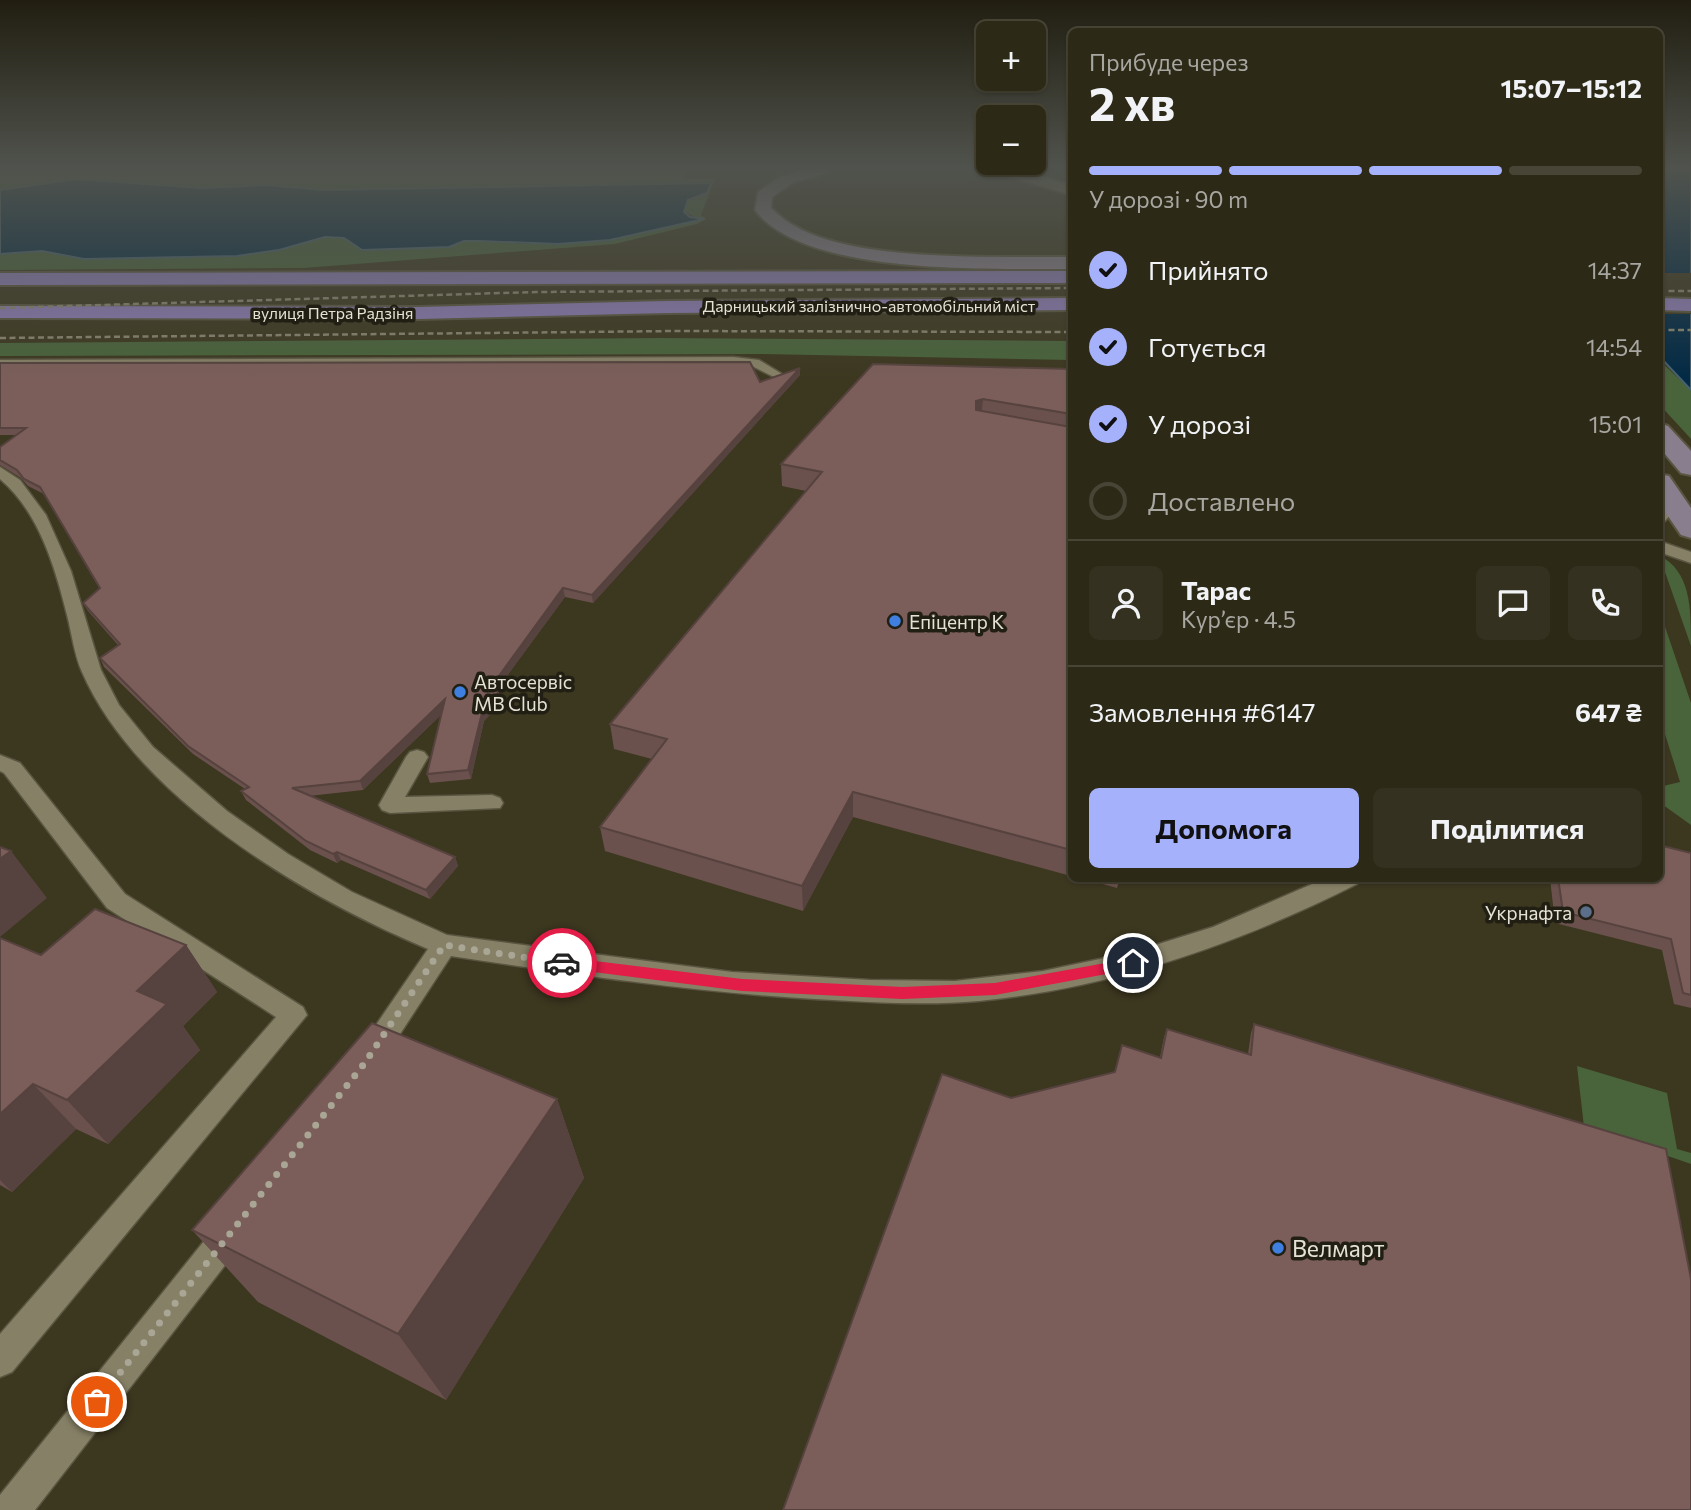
<!DOCTYPE html>
<html lang="uk">
<meta charset="utf-8">
<style>
:root{--surface:#2d2917;--page:#353120;--text:#f1f3f6;--muted:#a7a6a1;--line:#484536;--accent:#a6b1fc}
body{margin:0;font-family:Commissioner,sans-serif;background:var(--page);color:var(--text);height:100vh;display:flex;flex-direction:column;font-size:26px;white-space:nowrap}
*{box-sizing:border-box;margin:0}
p{font-size:23px;color:var(--muted)}
.icon{flex:none;width:38px;height:38px;fill:none;stroke:currentColor;stroke-width:2;stroke-linecap:round;stroke-linejoin:round}
.map{position:relative;flex:1;overflow:hidden}
.drawer{position:absolute;left:1068px;top:28px;width:595px;height:854px;display:flex;flex-direction:column;background:var(--surface);border-radius:10px;box-shadow:0 2px 5px #0004,0 0 0 2px var(--line)}
.drawer>*{flex:none}
.buttons{position:absolute;left:976px;top:21px;display:grid;gap:14px}
.buttons a{display:grid;place-items:center;width:70px;height:70px;border-radius:10px;background:var(--surface);box-shadow:0 2px 5px #0004,0 0 0 2px var(--line);font-size:35px}
.pin{position:absolute;display:grid;place-items:center;width:60px;height:60px;color:#fff;margin:-30px;border:4px solid #fff;border-radius:50%;box-shadow:0 2px 7px #0007}
.courier{position:absolute;display:grid;place-items:center;width:70px;height:70px;margin:-35px;border:5px solid #e11d48;border-radius:50%;background:#fff;color:#222;box-shadow:0 2px 9px #0007}
.overview em{font-style:normal;font-weight:700}
.overview div{display:flex;flex-direction:column-reverse}
.overview{display:flex;align-items:center;justify-content:space-between;height:119px;padding:0 21px}
h1{font-size:46px;font-weight:700;line-height:52px}
.bar{display:grid;grid-template-columns:repeat(4,1fr);gap:10px 7px;align-content:center;height:84px;padding:0 21px}
.bar i{height:9px;border-radius:5px;background:var(--line)}
.bar .selected{background:var(--accent)}
.bar p{grid-column:span 4}
.line{display:flex;align-items:center;gap:18px;padding:0 21px;border-top:2px solid var(--line)}
.line div{flex:1}
.round{display:grid;place-items:center;flex:none;width:74px;height:74px;border-radius:10px;background:var(--page)}
ol{padding:0 21px;list-style:none}
li{display:flex;align-items:center;gap:21px;height:77px}
li p{margin-inline-start:auto}
li .icon{padding:7px;border-radius:50%;background:var(--accent);color:#111;stroke-width:4}
li:last-child{color:var(--muted)}
li i{width:38px;height:38px;border:4px solid var(--line);border-radius:50%}
.button{display:flex;gap:14px;margin-top:auto;padding:14px 21px}
.button a{flex:1;height:80px;border-radius:10px;background:var(--accent);color:#111;font-size:28px;font-weight:700;line-height:80px;text-align:center}
.button a+a{background:var(--page);color:var(--text)}
.map>svg:first-child{display:block}
</style>
<div class="map">
<svg width="1691" height="1510" viewBox="0 0 1691 1510">
<rect width="100%" height="100%" fill="#3c371f"/>
<!-- green -->
<path fill="#49633b" d="M0,169H684L683,179H715L701,215L706,219L697,224L615,244L304,268L0,270V235L92,248L118,258L237,256L279,250L325,237L344,238L362,250L449,247L464,241H479L531,244L610,240L675,224L702,220L684,212L688,200L707,193L711,184L324,190L265,185L202,188L77,179L0,190Z
M660,338L1071,341V360L760,354L0,356V343Z
M1659,360L1691,390V439L1659,404Z
M1659,555C1691,572 1691,607 1691,646Z
M1659,609L1691,703V825L1659,802V787L1680,782L1659,715Z
M1577,1066L1667,1093L1677,1149L1691,1153V1164L1584,1127Z"/>
<!-- water -->
<path fill="#022a45" stroke="#466170" stroke-width="2" d="M1659,169H1691V390L1659,356Z
M77,179L202,188L265,185L324,190L711,183L707,193L688,200L684,212L690,217L704,219L610,240L558,244L479,241H464L449,247L362,250L344,238L325,237L279,250L237,256L84,259L42,251L0,254V190Z"/>
<!-- pier -->
<path fill="#3c371f" d="M1659,273H1691V314H1659Z"/>
<g fill="none" stroke-linecap="round" stroke-linejoin="round">
<defs>
<path id="service" d="M733,357L759,360L782,374L776,378L752,366L733,365L0,368V360Z
M0,467L20,480L46,515L71,571L101,670L119,705L153,747L227,811L288,854L352,892L447,935L732,972L870,980L955,981L1043,971L1133,952L1213,927L1326,878H1361L1357,884C1238,944 1113,988 979,1001C925,1006 869,1002 815,999C693,992 572,974 451,956L383,1060L373,1064L363,1060L359,1052L363,1044L428,949C306,898 137,798 82,672C74,654 72,634 67,615C55,567 39,512 0,479Z
M1673,497L1681,502L1665,521L1659,523V508L1668,499Z
M1659,541L1691,552V563L1659,552Z
M417,750L424,752L428,757L405,797L492,795L500,798L503,803L500,808L390,813L382,810L379,805L406,757L410,752Z
M0,755L20,763L125,894L303,1007L307,1015L12,1372L0,1377V1334L276,1017L107,908L4,773L0,771Z
M232,1215L243,1220L248,1231L243,1242L35,1510H0V1495L221,1220Z"/>
<path id="minor" d="M992,169H1016L1071,185V195L994,172Z"/>
<path id="secondary" d="M807,169H831L829,172L792,183L772,197L771,208C778,214 785,221 793,225C855,263 998,256 1071,257V269C992,268 806,277 755,210L758,192L780,177Z
M1659,423L1668,426L1691,451V475L1681,473L1659,447Z
M1659,474L1669,476L1691,508V538L1681,535L1659,503Z"/>
<path id="primary" d="M1071,271V283L0,285V273Z
M1071,298V310L667,313L418,319L0,318V306L418,307L667,301Z
M1659,298L1691,299V311L1659,310Z"/>
</defs>
<!-- service casing -->
<use href="#service" stroke="#595540" stroke-width="3"/>
<!-- minor casing -->
<use href="#minor" stroke="#595540" stroke-width="4"/>
<!-- secondary casing -->
<use href="#secondary" stroke="#595540" stroke-width="4"/>
<!-- primary casing -->
<use href="#primary" stroke="#595540" stroke-width="4"/>
<!-- service -->
<use href="#service" fill="#868166" fill-rule="evenodd"/>
<!-- minor -->
<use href="#minor" fill="#868166" fill-rule="evenodd"/>
<!-- secondary -->
<use href="#secondary" fill="#897e8d" fill-rule="evenodd"/>
<!-- primary -->
<use href="#primary" fill="#8b7bb4" fill-rule="evenodd"/>
<!-- rail -->
<path stroke="#898571" stroke-width="2.5" stroke-dasharray="6 3.5" stroke-linecap="butt" d="M1659,291H1691
M0,308L536,292L1071,288
M1659,330H1691
M0,338L676,331L1071,332"/>
</g>
<!-- wall -->
<path fill="#6a514d" d="M0,363L760,382L800,368V375L593,603L565,597L498,688L500,704L484,721L471,779L430,783L427,774L442,714L363,790L309,796L455,857L458,866L430,899L341,860L337,863L310,850L246,800L241,791L245,789L193,754L104,667L100,658L118,645L88,611L83,603L99,588L44,494L28,486L21,478L0,465V447L16,435H0Z
M1071,369V876L853,817L803,911L605,851L600,827L652,759L614,749L610,724L806,491L782,486L781,464Z
M1691,853V1008L1674,1004L1662,950L1555,923L1550,878H1659Z
M1081,878H1120L1117,888Z
M0,938L41,955L186,945L217,992L183,1026L200,1050L108,1144L76,1129L12,1192L0,1185Z
M1254,1024L1666,1149L1011,1098L1114,1073L1160,1057L1164,1037L1167,1029L1248,1054L1251,1033Z
M557,1099L584,1178L446,1400L258,1302L192,1230Z"/>
<!-- shaded-wall -->
<path fill="#56423e" d="M800,368V375L593,603L592,595Z
M983,399L981,419L974,421L976,401Z
M563,588L565,597L498,688L500,704L484,721L471,779L468,770L482,713L496,680Z
M445,699L448,708L363,790L360,781Z
M853,792V817L803,911L802,886Z
M11,851L47,898L0,937V859Z
M337,852L341,860L337,863L333,854Z
M455,857L458,866L430,899L426,890Z
M186,945L217,992L183,1026L200,1050L108,1144L67,1100L137,991Z
M33,1084L76,1129L12,1192L0,1180V1114Z
M557,1099L584,1178L446,1400L398,1334Z"/>
<!-- building -->
<path fill="#7b5e59" stroke="#56423e" stroke-width="2" d="M750,362L760,382L800,368L592,595L563,588L496,680L498,696L482,713L468,770L427,774L445,699L360,781L292,788L455,857L426,890L337,852L333,854L306,841L241,791L249,787L188,746L100,658L120,644L83,603L100,588L40,487L24,479L17,470L0,460V447L26,428H0V363Z
M873,364L1071,369V414L983,399L976,401V410L1071,427V850L853,792L802,886L600,827L667,739L610,724L822,472L781,464Z
M1659,845L1691,853V995L1683,993L1671,939L1563,912L1558,878H1643L1657,882L1656,878H1659Z
M0,847L11,851L0,859Z
M95,909L186,945L137,991L167,1004L67,1100L33,1084L0,1114V938L41,955Z
M372,1023L557,1099L398,1334L192,1230Z
M1254,1024L1666,1149L1691,1279V1510H783L942,1074L1011,1098L1115,1072L1122,1045L1161,1058L1167,1029L1251,1055Z"/>
<!-- sky -->
<linearGradient id="sky" x2="0" y2="1"><stop stop-color="#211e11"/><stop offset="0.44" stop-color="#50534d"/><stop offset="1" stop-color="#50534d" stop-opacity="0"/></linearGradient>
<rect width="1691" height="381" fill="url(#sky)"/>
<!-- route -->
<path fill="#e11d48" d="M562,957L742,979L902,987L995,983L1133,958L1140,963L1133,969L995,995L902,999L742,991L562,968L555,963Z"/>
<g fill="none" stroke-linecap="round" stroke-linejoin="round">
<!-- done -->
<path stroke="#aaa695" stroke-width="7" stroke-dasharray="0 12.6" d="M97,1402L364,1064L444,945L562,963"/>
</g>
<!-- markers -->
<g fill="#3f7fe0" stroke="#211f14" stroke-width="2.5">
<circle cx="895" cy="621" r="7"/>
<circle cx="460" cy="692" r="7"/>
<circle cx="1278" cy="1248" r="7"/>
</g>
<circle fill="#5c6f8a" stroke="#211f14" stroke-width="2.5" cx="1586" cy="912" r="7"/>
<g text-anchor="middle" dominant-baseline="central" stroke-width="7" stroke-linejoin="round" paint-order="stroke">
<!-- far-street labels -->
<g font-size="16" fill="#e5e2d4" stroke="#211f14">
<text x="869" y="305">Дарницький залізнично-автомобільний міст</text>
<text x="333" y="312">вулиця Петра Радзіня</text>
</g>
<!-- poi labels -->
<g font-size="19" fill="#e5e2d4" stroke="#211f14" text-anchor="start">
<text x="909" y="621">Епіцентр К</text>
<text x="474" y="681">Автосервіс<tspan x="474" dy="22">MB Club</tspan></text>
<text x="1572" y="912" text-anchor="end">Укрнафта</text>
</g>
<!-- near-poi labels -->
<g font-size="23" fill="#e5e2d4" stroke="#211f14" text-anchor="start">
<text x="1292" y="1248">Велмарт</text>
</g>
</g>
</svg>
<div class="buttons">
<a>+</a>
<a>−</a>
</div>
<div class="pin" style="left:97px;top:1402px;background:#ea580c"><svg class="icon" aria-label="bag" viewBox="0 0 24 24"><path d="M5 8h14l-1 12H6zM9 8a3 3 0 0 1 6 0"/></svg></div>
<div class="pin" style="left:1133px;top:963px;background:#1f2937"><svg class="icon" aria-label="home" viewBox="0 0 24 24"><path d="M3 11l9-7 9 7M6 9v11h12V9"/></svg></div>
<div class="courier" style="left:562px;top:963px"><svg class="icon" aria-label="car" viewBox="0 0 24 24"><path d="M5 17H2v-5l4-1 3-4h7l3 4 3 1v5h-3M9 17h6M6 11h13"/><circle cx="7" cy="17" r="2"/><circle cx="17" cy="17" r="2"/></svg></div>
<section class="drawer">
<div class="overview"><div><h1>2 хв</h1><p>Прибуде через</p></div><em>15:07–15:12</em></div>
<div class="bar"><i class="selected"></i><i class="selected"></i><i class="selected"></i><i></i><p>У дорозі · 90 m</p></div>
<ol>
<li><svg class="icon" aria-label="check" viewBox="0 0 24 24"><path d="M5 12l5 5 9-10"/></svg>Прийнято<p>14:37</p></li>
<li><svg class="icon" aria-label="check" viewBox="0 0 24 24"><path d="M5 12l5 5 9-10"/></svg>Готується<p>14:54</p></li>
<li><svg class="icon" aria-label="check" viewBox="0 0 24 24"><path d="M5 12l5 5 9-10"/></svg>У дорозі<p>15:01</p></li>
<li><i></i>Доставлено</li>
</ol>
<div class="line" style="height:126px"><a class="round"><svg class="icon" aria-label="person" viewBox="0 0 24 24"><circle cx="12" cy="8" r="4"/><path d="M4 21q1-7 8-7t8 7"/></svg></a><div><b>Тарас</b><p>Кур’єр · 4.5</p></div><a class="round"><svg class="icon" aria-label="chat" viewBox="0 0 24 24"><path d="M4 5h16v11H9l-5 4z"/></svg></a><a class="round"><svg class="icon" aria-label="phone" viewBox="0 0 24 24"><path d="M5 4h4l2 5-3 2q2 4 5 5l2-3 5 2v4C11 20 4 13 5 4z"/></svg></a></div>
<div class="line" style="height:91px"><div>Замовлення #6147</div><b>647 ₴</b></div>
<div class="button"><a>Допомога</a><a>Поділитися</a></div>
</section>
</div>
